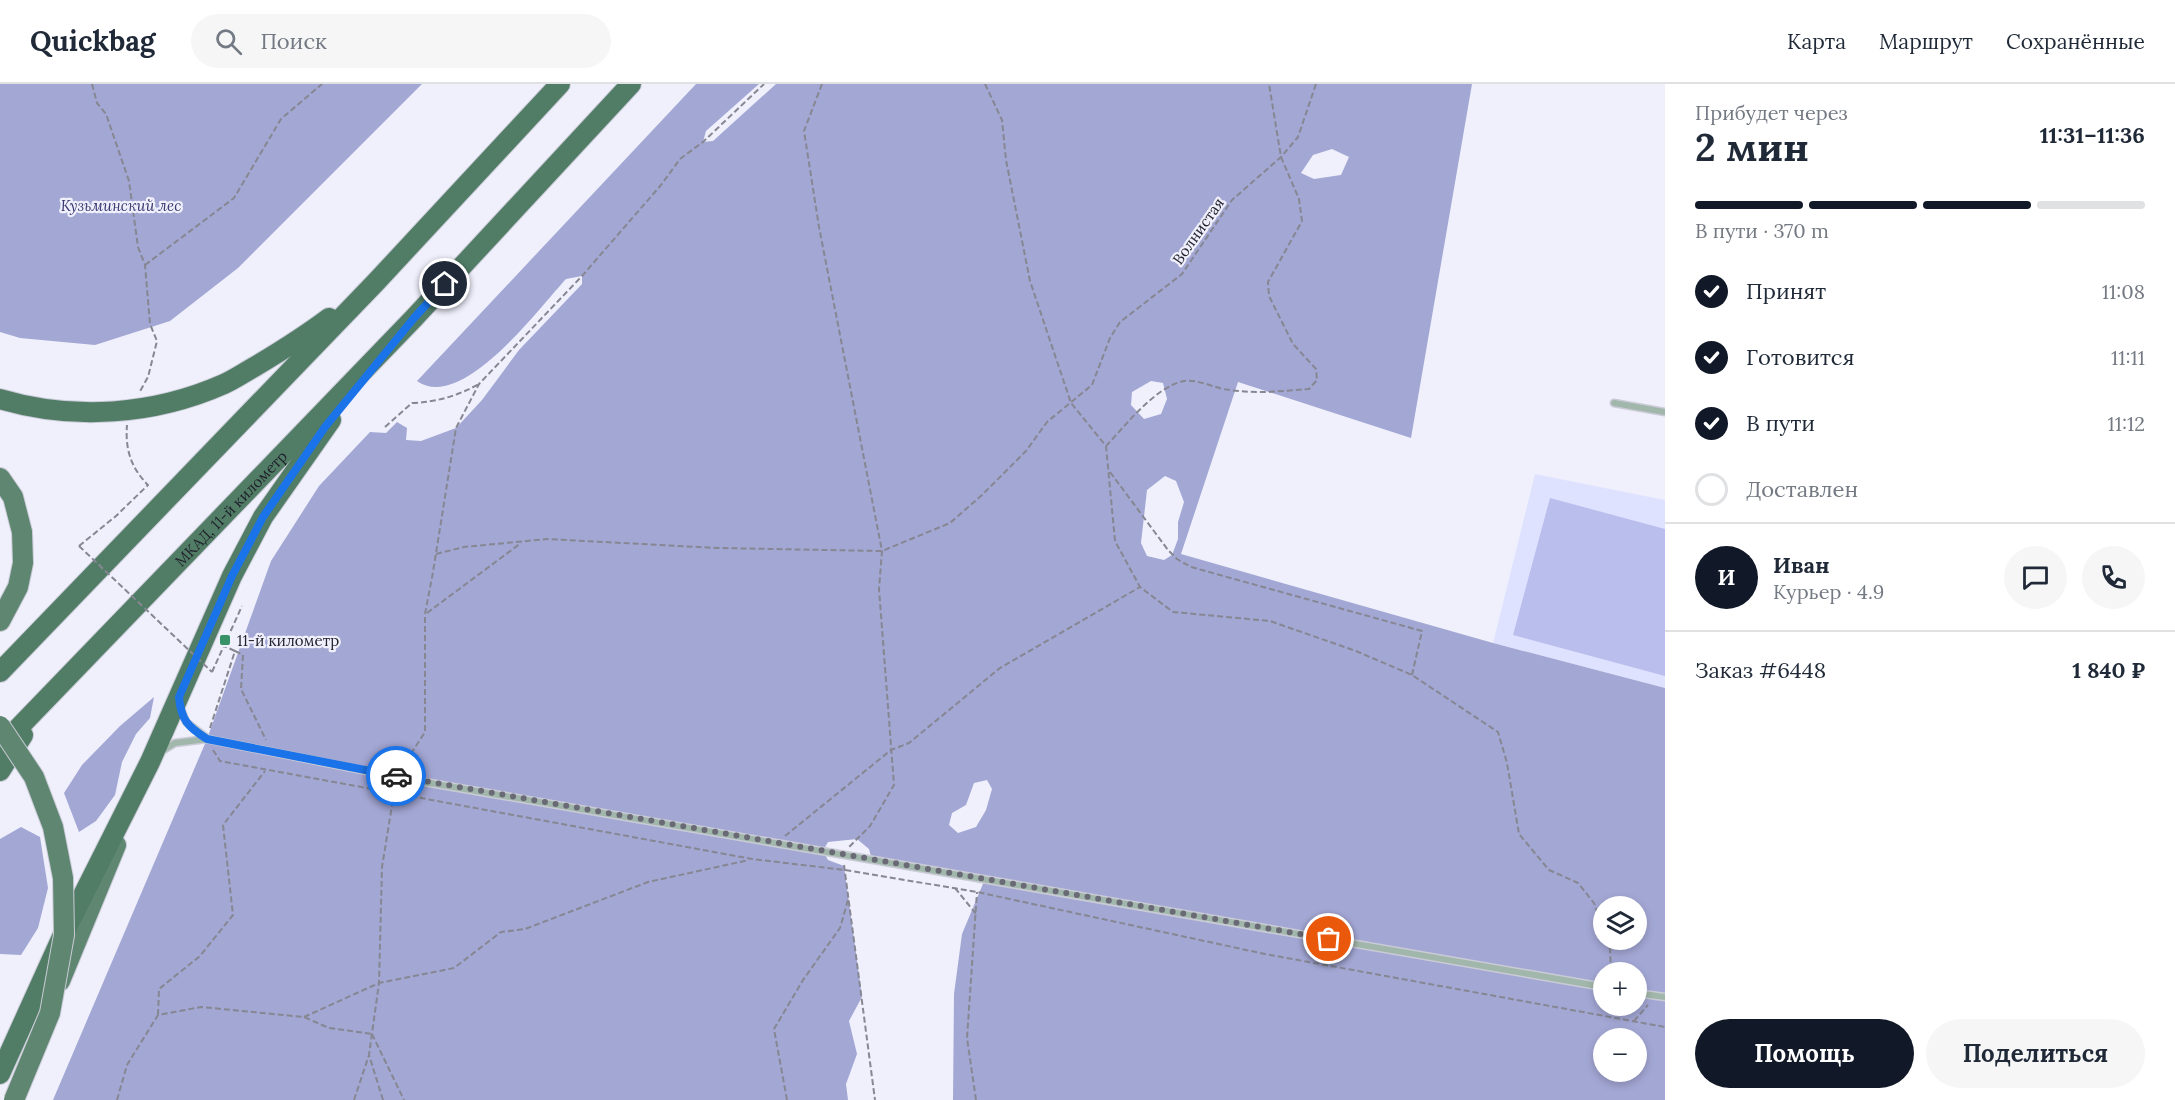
<!DOCTYPE html>
<html lang="ru">
<meta charset="utf-8">
<style>
:root{--surface:#fff;--page:#f6f6f7;--text:#1f2937;--muted:#747a83;--line:#e0e1e3;--accent:#111827}
body{margin:0;font-family:Lora,serif;background:var(--page);color:var(--text);height:100vh;display:flex;flex-direction:column;font-size:22px;white-space:nowrap}
*{box-sizing:border-box;margin:0}
p{font-size:20px;color:var(--muted)}
.icon{flex:none;width:33px;height:33px;fill:none;stroke:currentColor;stroke-width:2;stroke-linecap:round;stroke-linejoin:round}
.map{position:relative;flex:1;overflow:hidden}
.sheet{display:flex;flex-direction:column;background:var(--surface);width:510px}
.sheet>*{flex:none}
.buttons{position:absolute;left:1593px;top:812px;display:grid;gap:12px}
.buttons a{display:grid;place-items:center;width:54px;height:54px;border-radius:50%;background:var(--surface);box-shadow:0 3px 9px #0003;font-size:30px}
.pin{position:absolute;display:grid;place-items:center;width:51px;height:51px;color:#fff;margin:-26px;border:3px solid #fff;border-radius:50%;box-shadow:0 2px 6px #0007}
.courier{position:absolute;display:grid;place-items:center;width:60px;height:60px;margin:-30px;border:4px solid #1a73e8;border-radius:50%;background:#fff;color:#222;box-shadow:0 2px 8px #0007}
.headline em{font-style:normal;font-weight:700}
.headline div{display:flex;flex-direction:column-reverse}
.headline{display:flex;align-items:center;justify-content:space-between;height:102px;padding:0 30px}
h1{font-size:39px;font-weight:700;line-height:45px}
.bar{display:grid;grid-template-columns:repeat(4,1fr);gap:9px 6px;align-content:center;height:72px;padding:0 30px}
.bar i{height:8px;border-radius:4px;background:var(--line)}
.bar .selected{background:var(--accent)}
.bar p{grid-column:span 4}
.line{display:flex;align-items:center;gap:15px;padding:0 30px;border-top:2px solid var(--line)}
.line div{flex:1}
.round{display:grid;place-items:center;flex:none;width:63px;height:63px;border-radius:32px;background:var(--page)}
ol{padding:0 30px;list-style:none}
li{display:flex;align-items:center;gap:18px;height:66px}
li p{margin-inline-start:auto}
li .icon{padding:6px;border-radius:50%;background:var(--accent);color:#fff;stroke-width:4}
li:last-child{color:var(--muted)}
li i{width:33px;height:33px;border:3px solid var(--line);border-radius:50%}
.cta{display:flex;gap:12px;margin-top:auto;padding:12px 30px}
.cta a{flex:1;height:69px;border-radius:36px;background:var(--accent);color:#fff;font-size:24px;font-weight:700;line-height:69px;text-align:center}
.cta a+a{background:var(--page);color:var(--text)}
header{display:flex;align-items:center;gap:36px;box-sizing:border-box;height:84px;padding:0 30px;background:var(--surface);border-bottom:2px solid var(--line)}
header strong{font-size:28px}
nav{display:flex;gap:33px;margin-inline-start:auto;font-size:21px}
.search{width:420px;height:54px;background:var(--page);display:flex;align-items:center;gap:15px;box-sizing:border-box;padding:0 21px;border-radius:33px;color:var(--muted);font-size:22px}
main{display:flex;flex:1;min-height:0}
.map>svg:first-child{display:block}
</style>
<header>
<strong>Quickbag</strong>
<div class="search"><svg class="icon" aria-label="search" viewBox="0 0 24 24"><circle cx="10" cy="10" r="6"/><path d="M15 15l6 6"/></svg>Поиск</div>
<nav><a>Карта</a><a>Маршрут</a><a>Сохранённые</a></nav>
</header>
<main>
<div class="map">
<svg width="1665" height="1016" viewBox="0 0 1665 1016">
<rect width="100%" height="100%" fill="#eff0fc"/>
<!-- built -->
<path fill="#dfe2ff" d="M1535,390L1665,416V604L1493,559Z"/>
<!-- forest -->
<path fill="#a3a7d4" fill-rule="evenodd" d="M0,0H422L238,184L170,237L95,261L20,254L0,248Z
M696,0H759L706,47L703,58L713,57L776,0H1472L1411,354L1238,298L1181,470L1493,559L1665,604V1016H953L954,910L962,850L985,795L872,776L869,765L857,755L828,758L823,767L828,776L844,782L862,913L849,937L857,970L846,1000L848,1016H53L207,655L271,477L319,402L370,348L386,349L397,338L407,344L406,356L421,357L456,344L482,316L519,266L582,200V192L566,195C539,224 462,329 417,297ZM1332,65L1349,73L1341,91L1314,95L1301,89L1313,71ZM1151,297L1163,299L1167,315L1161,330L1144,335L1131,321L1132,308ZM1165,392L1176,397L1184,418L1178,438V455L1172,471L1164,476L1147,472L1141,459L1147,406ZM987,696L992,705L986,726L976,743L958,749L949,741L952,729L966,721L974,699ZM1604,822H1636V855H1604ZM1604,888H1636V921H1604ZM1604,954H1636V987H1604Z
M154,613L150,634L136,650L122,678L115,711L96,737L79,748L64,709L82,681L120,642Z
M21,743L40,753L48,804L38,844L21,871L0,870V755Z"/>
<!-- building -->
<path fill="#babeed" d="M1550,414L1665,445V592L1513,551Z"/>
<g fill="none" stroke-linecap="round" stroke-linejoin="round">
<defs>
<path id="service" d="M1614,319L1665,328
M180,622L186,638L207,654
M162,667L175,659L207,655L407,695L1604,903
M1636,909L1665,913"/>
<path id="primary" d="M0,394L13,413L22,448L23,479L18,503L0,537
M60,897L116,761"/>
<g id="trunk">
<path d="M0,315C74,337 154,331 224,300C235,295 245,288 256,282C281,267 305,252 329,234"/>
<path d="M0,588L376,198L560,0"/>
<path id="s1" d="M0,663L414,234L631,0"/>
<path d="M0,687L23,651"/>
<path d="M0,990L61,855L150,678L232,492L263,433L331,336"/>
</g>
</defs>
<!-- service casing -->
<use href="#service" stroke="#cacbd7" stroke-width="9"/>
<!-- primary casing -->
<use href="#primary" stroke="#cacbd7" stroke-width="22"/>
<!-- trunk casing -->
<use href="#trunk" stroke="#cacbd7" stroke-width="22"/>
<!-- path -->
<path stroke="#868792" stroke-width="2" stroke-dasharray="6 3" stroke-linecap="butt" d="M92,0L97,19L106,30L129,97L138,163L145,181L150,240L157,257L148,293L139,309
M822,0L804,47L819,143L882,467L879,505L894,701L870,742L849,763
M985,0L1002,36L1006,76L1030,197L1071,319L1106,362L1115,457L1140,503L1173,528L1270,537L1356,567L1412,591L1498,648L1507,679L1519,750L1549,786L1578,799L1594,819L1604,847
M145,181L234,114L281,35L322,0
M385,343L412,319C437,318 457,312 479,300
M1106,362C1125,342 1156,302 1184,297C1199,295 1216,305 1230,306C1257,310 1283,307 1309,305L1317,296L1316,285L1293,260L1269,212L1268,198L1302,137L1299,115L1281,73L1269,0
M1110,388L1168,466L1177,475L1191,483L1422,547L1412,591
M79,462L116,432L148,401C131,384 125,365 127,341
M436,470L464,463L547,455L717,464L882,467L950,439L982,411L1026,367L1047,338L1092,301L1110,254L1120,238L1182,190L1232,116L1281,73L1298,53L1316,0
M427,529L521,459
M235,567L243,571L241,605L266,656
M212,588L242,522
M210,644L235,567L224,562
M213,666L220,677L752,775L845,786L977,808L1265,870L1665,943
M406,686L405,679L425,648V530L433,488L456,344L479,300L582,192L661,101L680,75L703,58L764,0
M785,752L891,666L909,659L1000,584L1140,503
M844,781L875,1016
M955,804L976,830
M1606,855L1610,865L1611,888
M158,931L159,905L200,872L233,831L223,741L265,687
M304,933L379,899L454,884L501,848L525,845L648,798L749,776
M1634,937L1648,921
M372,950L404,1016
M117,1016L127,981L158,931L201,923L304,933L329,944L372,950
M354,1016L369,971
M383,1016L369,971L379,899L382,783L394,709L399,704
M787,1016L774,945L803,896L840,844L848,816
M976,1016L967,954L977,808"/>
<!-- service -->
<use href="#service" stroke="#a2b7ab" stroke-width="6"/>
<!-- primary -->
<use href="#primary" stroke="#5e8670" stroke-width="20"/>
<!-- trunk -->
<use href="#trunk" stroke="#517d66" stroke-width="20"/>
<defs>
<path id="primary-bridge" d="M0,642L34,693L53,743L63,794L64,851L50,929L14,1016"/>
</defs>
<!-- primary-bridge casing -->
<use href="#primary-bridge" stroke="#cacbd7" stroke-width="22" stroke-linecap="butt"/>
<!-- path-bridge -->
<path stroke="#868792" stroke-width="2" stroke-dasharray="6 3" stroke-linecap="butt" d="M79,462L212,588"/>
<!-- primary-bridge -->
<use href="#primary-bridge" stroke="#5e8670" stroke-width="20"/>
</g>
<g fill="none" stroke-linecap="round" stroke-linejoin="round">
<!-- done -->
<path stroke="#696a75" stroke-width="6" stroke-dasharray="0 10.8" d="M396,692L1329,855"/>
<!-- route -->
<path stroke="#1a73e8" stroke-width="8" d="M396,692L207,655C188,643 181,636 179,613L232,492L263,433L325,343L414,234L445,200"/>
</g>
<!-- markers -->
<rect fill="#379268" stroke="#eff0fc" stroke-width="2" x="219" y="550" width="12" height="12" rx="3"/>
<g text-anchor="middle" dominant-baseline="central" stroke-width="4.5" stroke-linejoin="round" paint-order="stroke">
<!-- park labels -->
<g font-size="15" font-style="italic" fill="#383770" stroke="#eff0fc">
<text x="121" y="121">Кузьминский лес</text>
</g>
<!-- street labels -->
<g font-size="15" fill="#21222c" stroke="#eff0fc">
<text transform="translate(1198 147) rotate(-55)">Волнистая</text>
<text stroke="none"><textPath href="#s1" startOffset="332">МКАД, 11-й километр</textPath></text>
</g>
<!-- poi labels -->
<g font-size="15" fill="#21222c" stroke="#eff0fc" text-anchor="start">
<text x="237" y="556">11-й километр</text>
</g>
</g>
</svg>
<div class="buttons">
<a><svg class="icon" aria-label="layers" viewBox="0 0 24 24"><path d="M12 4l9 5-9 5-9-5zM3 14l9 5 9-5"/></svg></a>
<a>+</a>
<a>−</a>
</div>
<div class="pin" style="left:1329px;top:855px;background:#ea580c"><svg class="icon" aria-label="bag" viewBox="0 0 24 24"><path d="M5 8h14l-1 12H6zM9 8a3 3 0 0 1 6 0"/></svg></div>
<div class="pin" style="left:445px;top:200px;background:#1f2937"><svg class="icon" aria-label="home" viewBox="0 0 24 24"><path d="M3 11l9-7 9 7M6 9v11h12V9"/></svg></div>
<div class="courier" style="left:396px;top:692px"><svg class="icon" aria-label="car" viewBox="0 0 24 24"><path d="M5 17H2v-5l4-1 3-4h7l3 4 3 1v5h-3M9 17h6M6 11h13"/><circle cx="7" cy="17" r="2"/><circle cx="17" cy="17" r="2"/></svg></div>
</div>
<section class="sheet">
<div class="headline"><div><h1>2 мин</h1><p>Прибудет через</p></div><em>11:31–11:36</em></div>
<div class="bar"><i class="selected"></i><i class="selected"></i><i class="selected"></i><i></i><p>В пути · 370 m</p></div>
<ol>
<li><svg class="icon" aria-label="check" viewBox="0 0 24 24"><path d="M5 12l5 5 9-10"/></svg>Принят<p>11:08</p></li>
<li><svg class="icon" aria-label="check" viewBox="0 0 24 24"><path d="M5 12l5 5 9-10"/></svg>Готовится<p>11:11</p></li>
<li><svg class="icon" aria-label="check" viewBox="0 0 24 24"><path d="M5 12l5 5 9-10"/></svg>В пути<p>11:12</p></li>
<li><i></i>Доставлен</li>
</ol>
<div class="line" style="height:108px"><b class="round" style="background:var(--accent);color:#fff">И</b><div><b>Иван</b><p>Курьер · 4.9</p></div><a class="round"><svg class="icon" aria-label="chat" viewBox="0 0 24 24"><path d="M4 5h16v11H9l-5 4z"/></svg></a><a class="round"><svg class="icon" aria-label="phone" viewBox="0 0 24 24"><path d="M5 4h4l2 5-3 2q2 4 5 5l2-3 5 2v4C11 20 4 13 5 4z"/></svg></a></div>
<div class="line" style="height:78px"><div>Заказ #6448</div><b>1 840 ₽</b></div>
<div class="cta"><a>Помощь</a><a>Поделиться</a></div>
</section>
</main>
